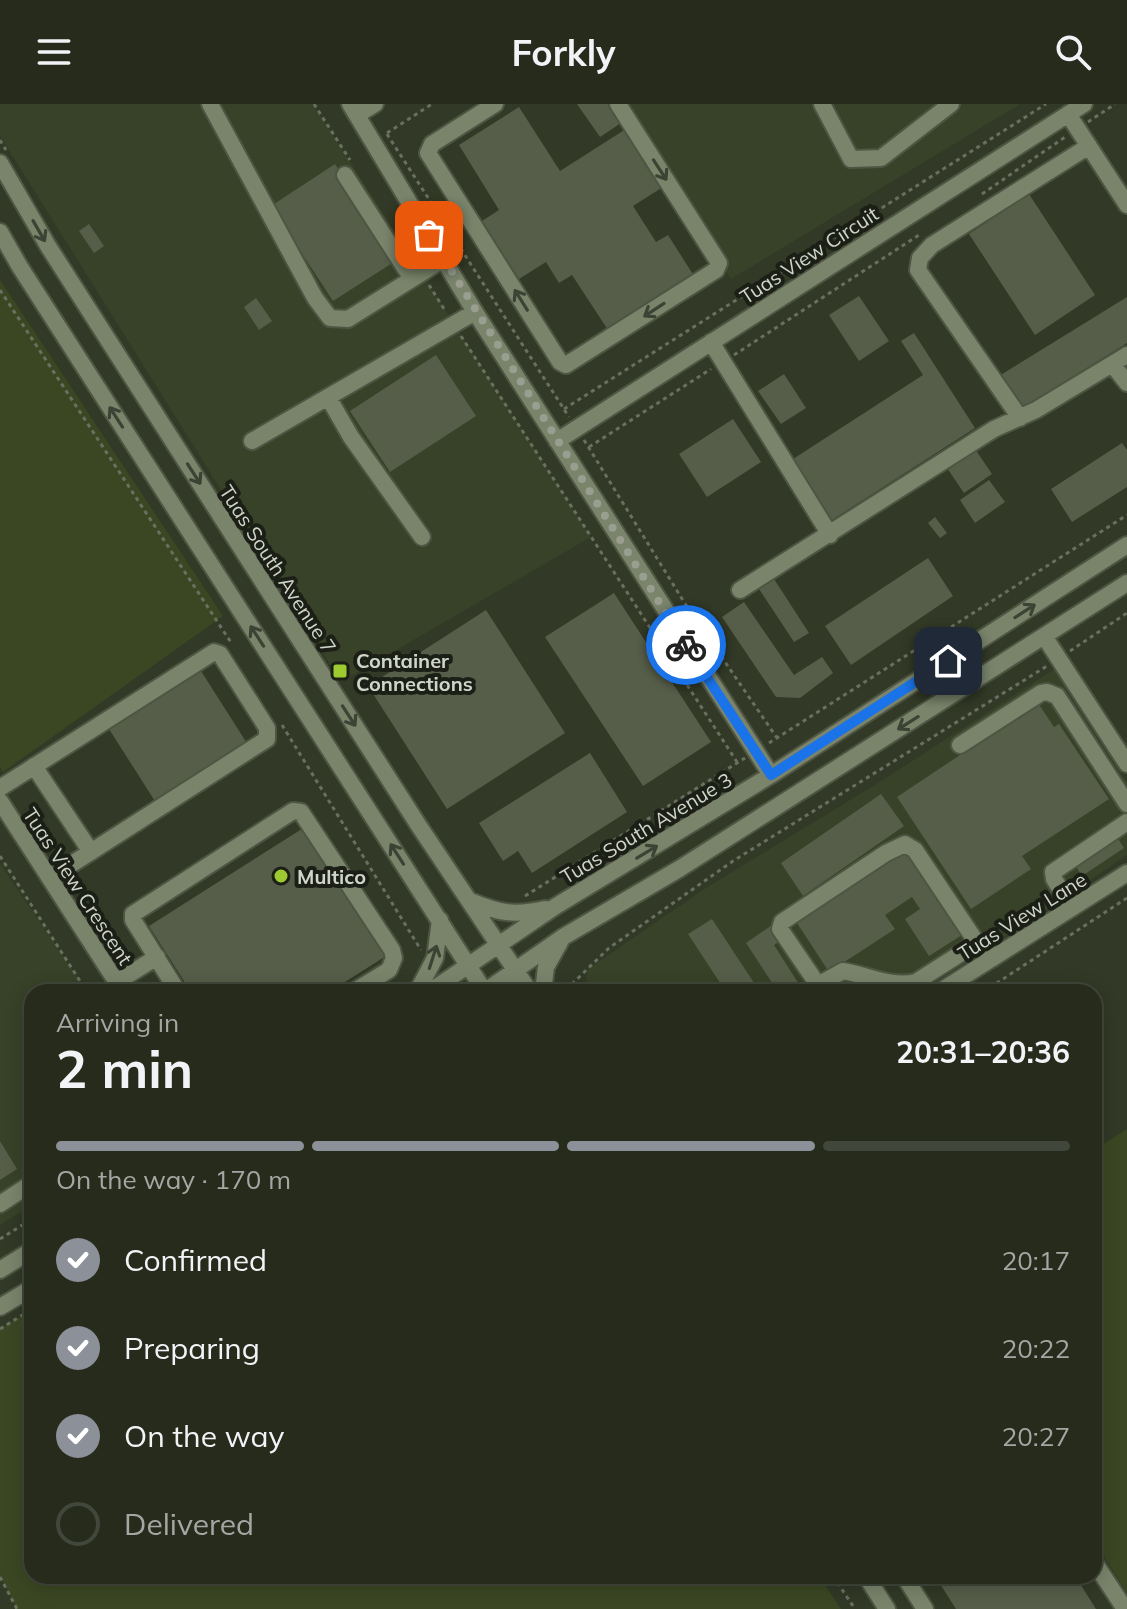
<!DOCTYPE html>
<meta charset="utf-8">
<style>
:root{--surface:#262b1c;--page:#2e3325;--text:#f1f3f6;--muted:#a4a7a3;--line:#42473b;--accent:#8c9099}
body{margin:0;font-family:Mulish,sans-serif;background:var(--page);color:var(--text);height:100vh;display:flex;flex-direction:column;font-size:30px;white-space:nowrap}
*{box-sizing:border-box;margin:0}
p{font-size:26px;color:var(--muted)}
.icon{flex:none;width:44px;height:44px;fill:none;stroke:currentColor;stroke-width:2;stroke-linecap:round;stroke-linejoin:round}
.map{position:relative;flex:1;overflow:hidden}
.side{position:absolute;left:24px;top:880px;width:1078px;height:600px;display:flex;flex-direction:column;background:var(--surface);border-radius:24px;box-shadow:0 4px 20px #0003,0 0 0 2px var(--line)}
.side>*{flex:none}
.pin{position:absolute;display:grid;place-items:center;width:68px;height:68px;color:#fff;margin:-34px;border-radius:16px;box-shadow:0 4px 12px #0006}
.courier{position:absolute;display:grid;place-items:center;width:80px;height:80px;margin:-40px;border:6px solid #1a73e8;border-radius:50%;background:#fff;color:#222;box-shadow:0 2px 10px #0007}
.head em{font-style:normal;font-weight:700}
.head div{display:flex;flex-direction:column-reverse}
.head{display:flex;align-items:center;justify-content:space-between;height:136px;padding:0 32px}
h1{font-size:52px;font-weight:700;line-height:60px}
.bar{display:grid;grid-template-columns:repeat(4,1fr);gap:12px 8px;align-content:center;height:96px;padding:0 32px}
.bar i{height:10px;border-radius:6px;background:var(--line)}
.bar .current{background:var(--accent)}
.bar p{grid-column:span 4}
ol{padding:0 32px;list-style:none}
li{display:flex;align-items:center;gap:24px;height:88px}
li p{margin-inline-start:auto}
li .icon{padding:8px;border-radius:50%;background:var(--accent);color:#fff;stroke-width:4}
li:last-child{color:var(--muted)}
li i{width:44px;height:44px;border:4px solid var(--line);border-radius:50%}
header{display:flex;justify-content:space-between;align-items:center;height:104px;padding:0 32px;background:var(--surface);font-size:36px;font-weight:700}
.map>svg:first-child{display:block}
</style>
<header><svg class="icon" aria-label="menu" viewBox="0 0 24 24"><path d="M4 6h16M4 12h16M4 18h16"/></svg>Forkly<svg class="icon" aria-label="search" viewBox="0 0 24 24"><circle cx="10" cy="10" r="6"/><path d="M15 15l6 6"/></svg></header>
<div class="map">
<svg width="1127" height="1505" viewBox="0 0 1127 1505">
<rect width="100%" height="100%" fill="#323926"/>
<!-- built -->
<path fill="#384228" d="M0,0H313L591,433L341,578L0,32Z
M622,0H1020L731,175Z
M1056,564L1127,678V751L992,842L918,888H865L853,884L829,888H584L588,865L706,784L883,676Z
M0,760L88,888H32V1101L0,1121Z"/>
<!-- green -->
<path fill="#3b4723" d="M0,176L223,512L3,668L0,663Z
M1127,1025V1489L1094,1437V1046Z
M32,1205V1472H819L841,1505H17L0,1472V1225Z"/>
<!-- building -->
<path fill="#565e49" d="M577,0H608L621,19L600,33Z
M519,3L560,67L629,23L666,81L633,102L656,138L668,131L694,172L608,226L572,171L559,179L546,158L519,175L482,117L499,106L459,41Z
M335,60L397,156L333,197L271,102Z
M1029,90L1095,191L1035,231L969,130Z
M89,120L104,142L94,149L79,127Z
M859,192L889,237L859,257L829,211Z
M1127,193V239L1019,306L999,272Z
M256,194L272,217L259,226L244,203Z
M914,229L975,324L832,416L793,355L923,271L901,237Z
M436,251L476,312L390,368L350,307Z
M784,270L806,304L781,320L758,287Z
M733,315L761,358L707,393L679,350Z
M1122,339L1127,346V383L1072,418L1051,385Z
M975,345L992,370L964,389L947,364Z
M989,376L1005,398L975,419L960,396Z
M935,413L947,429L940,434L928,419Z
M928,454L953,492L851,561L825,522Z
M774,475L809,529L794,538L759,485Z
M614,489L711,638L643,682L545,533Z
M744,498L794,571L822,553L833,569L800,594L776,593L722,513Z
M486,506L565,629L447,705L368,582Z
M201,567L250,644L158,702L109,625Z
M1038,599L1054,623L1059,620L1109,695L1022,752L1031,765L971,805L897,693Z
M590,649L627,708L532,769L518,747L503,757L479,719Z
M881,690L904,722L803,792L781,759Z
M305,723L386,852L329,888H191L149,822Z
M1117,733L1124,744L1082,772L1075,761Z
M909,745L965,829L929,852L905,815L920,805L912,793L885,811L895,825L829,868L797,819Z
M712,815L760,888H726L688,830Z
M772,821L782,836L774,841L804,888H778L746,839Z
M0,1037L17,1065L0,1076Z
M935,1472H1075L1096,1505H956Z"/>
<g fill="none" stroke-linecap="round" stroke-linejoin="round">
<defs>
<path id="minor" d="M210,0L315,194L330,214L348,215L444,155
M350,0L475,208L771,671
M495,0L432,40L428,49L560,258L566,261L716,166L719,159L618,0
M822,0L851,55L881,54L951,0
M1068,10L1127,101
M357,11L375,0
M0,59L48,142L419,722L530,888
M345,71L412,175
M0,128L20,163L485,888
M711,238L830,431
M1112,260L1127,279
M328,293L351,333L422,433
M1020,314L918,166L920,154L932,141L1089,42
M252,337L475,208
M557,337L1084,0
M740,486L994,325L1036,306L1127,251
M1044,532L1127,660
M960,641L1041,589L1047,588L1057,592L1127,700
M34,662L91,748
M0,684L214,548L220,550L267,624V635L50,774
M0,697L123,888
M470,797C499,809 514,812 545,805
M1072,804L1054,775L1053,768L1127,718
M977,839L915,746L905,740L886,749L794,810L782,818L780,825L818,881L843,867C868,871 891,884 916,878L977,839L983,840L993,854
M117,878L157,853
M178,888L133,816V810L293,707L301,708L392,846L394,854L389,866L353,888
M417,888L435,854L440,816
M429,888L556,802L771,671L1127,441
M484,888L563,833L679,765L1127,479
M543,888L546,863L560,838
M939,888L1127,769
M0,1100L32,1079
M0,1166L32,1146
M0,1203L32,1184
M1094,1458L1125,1505
M866,1472L887,1505
M904,1472L925,1505"/>
</defs>
<!-- minor casing -->
<use href="#minor" stroke="#4e5543" stroke-width="20"/>
<!-- path -->
<path stroke="#6a7060" stroke-width="3" stroke-dasharray="4 4" stroke-linecap="butt" d="M314,0L350,56
M1088,18L1115,0
M387,29L432,0
M387,30L569,313
M0,36L6,46
M982,90L1065,33
M429,181L446,208
M0,186L232,540
M461,232L737,658
M734,251L919,131
M564,305L1046,0
M584,336L684,498L777,634
M589,343L711,265
M1070,547L1127,509
M282,621L421,846
M769,639L1127,411
M0,752L87,888
M525,792L745,654
M570,888L572,880L609,844L733,757L1047,562
M983,888L1127,794
M0,1135L32,1115
M0,1225L32,1205
M833,1472L855,1505
M0,1473L17,1505"/>
<!-- minor -->
<use href="#minor" stroke="#7a846b" stroke-width="16"/>
</g>
<!-- one-way arrows -->
<defs><path id="oneway-shaft" d="M-6 0H5M1.5-3L5.5 0L1.5 3" fill="none" stroke-width="1.6" stroke-linecap="round" stroke-linejoin="round" transform="scale(2)"/></defs>
<g stroke="#3c4234">
<use href="#oneway-shaft" transform="translate(660 66) rotate(57)"/>
<use href="#oneway-shaft" transform="translate(39 127) rotate(60)"/>
<use href="#oneway-shaft" transform="translate(521 196) rotate(-122)"/>
<use href="#oneway-shaft" transform="translate(654 206) rotate(147)"/>
<use href="#oneway-shaft" transform="translate(116 313) rotate(-123)"/>
<use href="#oneway-shaft" transform="translate(194 370) rotate(57)"/>
<use href="#oneway-shaft" transform="translate(1025 507) rotate(-33)"/>
<use href="#oneway-shaft" transform="translate(257 532) rotate(-123)"/>
<use href="#oneway-shaft" transform="translate(349 612) rotate(57)"/>
<use href="#oneway-shaft" transform="translate(908 619) rotate(148)"/>
<use href="#oneway-shaft" transform="translate(647 748) rotate(-31)"/>
<use href="#oneway-shaft" transform="translate(397 750) rotate(-123)"/>
<use href="#oneway-shaft" transform="translate(433 853) rotate(-72)"/>
</g>
<g fill="none" stroke-linecap="round" stroke-linejoin="round">
<!-- done -->
<path stroke="#999e90" stroke-width="8" stroke-dasharray="0 14.4" d="M429,131L686,541"/>
<!-- route -->
<path stroke="#1a73e8" stroke-width="10" d="M686,541L771,671L948,557"/>
</g>
<!-- markers -->
<g fill="#9dca30" stroke="#1b1f16" stroke-width="3">
<rect x="332" y="559" width="16" height="16" rx="4"/>
<circle cx="281" cy="772" r="8"/>
</g>
<g text-anchor="middle" dominant-baseline="central" stroke-width="8" stroke-linejoin="round" paint-order="stroke">
<!-- street labels -->
<g font-size="20" fill="#d0d5c9" stroke="#1b1f16">
<text transform="translate(809 151) rotate(-33)">Tuas View Circuit</text>
<text transform="translate(278 465) rotate(57)">Tuas South Avenue 7</text>
<text transform="translate(646 724) rotate(-31)">Tuas South Avenue 3</text>
<text transform="translate(78 782) rotate(57)">Tuas View Crescent</text>
<text transform="translate(1022 812) rotate(-32)">Tuas View Lane</text>
</g>
<!-- poi labels -->
<g font-size="20" font-weight="bold" fill="#d0d5c9" stroke="#1b1f16" text-anchor="start">
<text x="356" y="556">Container<tspan x="356" dy="23">Connections</tspan></text>
<text x="297" y="772">Multico</text>
</g>
</g>
</svg>
<div class="pin" style="left:429px;top:131px;background:#ea580c"><svg class="icon" aria-label="bag" viewBox="0 0 24 24"><path d="M5 8h14l-1 12H6zM9 8a3 3 0 0 1 6 0"/></svg></div>
<div class="pin" style="left:948px;top:557px;background:#1f2937"><svg class="icon" aria-label="home" viewBox="0 0 24 24"><path d="M3 11l9-7 9 7M6 9v11h12V9"/></svg></div>
<div class="courier" style="left:686px;top:541px"><svg class="icon" aria-label="bike" viewBox="0 0 24 24"><circle cx="6" cy="16" r="4"/><circle cx="18" cy="16" r="4"/><path d="M6 16l4-8h5l3 8M10 8l3 8H6M13 5h3"/></svg></div>
<section class="side">
<div class="head"><div><h1>2 min</h1><p>Arriving in</p></div><em>20:31–20:36</em></div>
<div class="bar"><i class="current"></i><i class="current"></i><i class="current"></i><i></i><p>On the way · 170 m</p></div>
<ol>
<li><svg class="icon" aria-label="check" viewBox="0 0 24 24"><path d="M5 12l5 5 9-10"/></svg>Confirmed<p>20:17</p></li>
<li><svg class="icon" aria-label="check" viewBox="0 0 24 24"><path d="M5 12l5 5 9-10"/></svg>Preparing<p>20:22</p></li>
<li><svg class="icon" aria-label="check" viewBox="0 0 24 24"><path d="M5 12l5 5 9-10"/></svg>On the way<p>20:27</p></li>
<li><i></i>Delivered</li>
</ol>
</section>
</div>
